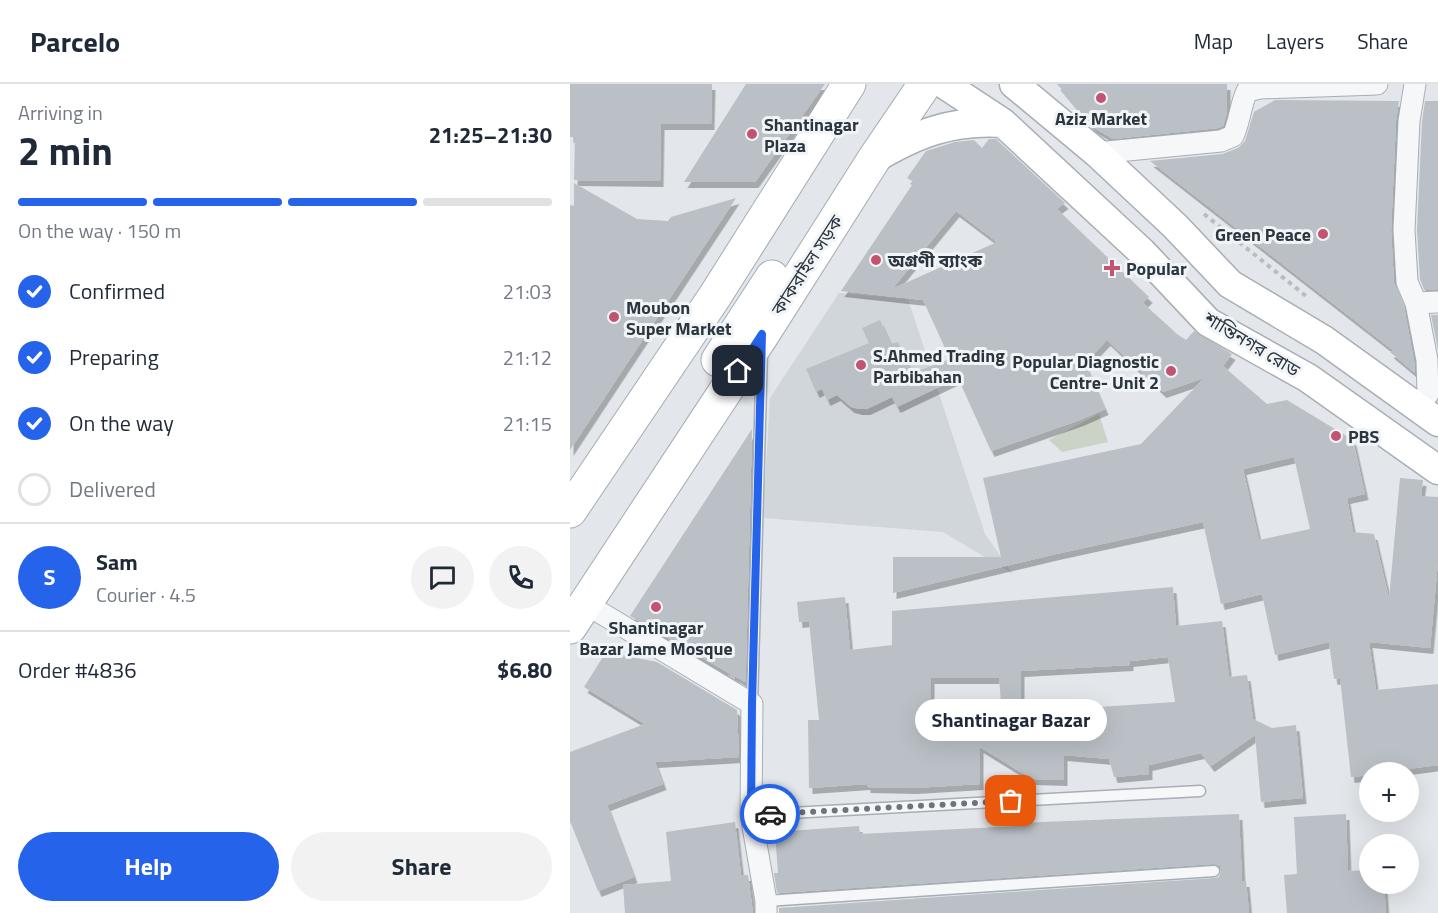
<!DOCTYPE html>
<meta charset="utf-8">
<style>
:root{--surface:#fff;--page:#f2f2f3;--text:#1f2937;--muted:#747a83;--line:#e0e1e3;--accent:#2563eb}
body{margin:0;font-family:"Titillium Web","Noto Sans Bengali",sans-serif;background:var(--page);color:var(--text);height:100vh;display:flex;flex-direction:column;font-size:22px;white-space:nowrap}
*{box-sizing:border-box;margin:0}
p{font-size:20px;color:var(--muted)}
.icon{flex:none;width:33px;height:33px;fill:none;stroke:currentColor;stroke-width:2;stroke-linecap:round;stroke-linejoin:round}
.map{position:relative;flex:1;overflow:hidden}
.drawer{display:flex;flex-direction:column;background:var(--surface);width:570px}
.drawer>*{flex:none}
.tools{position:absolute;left:789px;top:678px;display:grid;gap:12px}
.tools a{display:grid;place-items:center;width:60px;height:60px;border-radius:50%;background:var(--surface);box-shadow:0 6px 24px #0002;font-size:30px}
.pin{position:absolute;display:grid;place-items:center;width:51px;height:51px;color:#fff;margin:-26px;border-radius:12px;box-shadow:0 3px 9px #0006}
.courier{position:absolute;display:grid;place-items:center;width:60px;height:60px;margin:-30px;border:4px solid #2563eb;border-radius:50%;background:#fff;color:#222;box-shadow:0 2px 8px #0007}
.bubble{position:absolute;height:42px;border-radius:21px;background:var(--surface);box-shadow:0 6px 24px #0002;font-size:20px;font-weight:700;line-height:42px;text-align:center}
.headline em{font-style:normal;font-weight:700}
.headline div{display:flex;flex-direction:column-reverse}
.headline{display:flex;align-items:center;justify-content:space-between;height:102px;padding:0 18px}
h1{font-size:39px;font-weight:700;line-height:45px}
.bar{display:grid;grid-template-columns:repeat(4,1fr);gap:9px 6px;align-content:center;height:72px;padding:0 18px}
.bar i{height:8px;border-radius:4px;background:var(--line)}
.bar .selected{background:var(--accent)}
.bar p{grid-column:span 4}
.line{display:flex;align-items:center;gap:15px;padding:0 18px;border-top:2px solid var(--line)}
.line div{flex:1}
.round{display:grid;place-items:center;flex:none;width:63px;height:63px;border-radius:32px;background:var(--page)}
ol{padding:0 18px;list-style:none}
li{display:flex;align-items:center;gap:18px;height:66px}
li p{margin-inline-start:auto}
li .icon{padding:6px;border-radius:50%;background:var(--accent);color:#fff;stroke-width:4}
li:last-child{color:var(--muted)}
li i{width:33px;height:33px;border:3px solid var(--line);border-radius:50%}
.button{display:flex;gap:12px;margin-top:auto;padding:12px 18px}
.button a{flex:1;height:69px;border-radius:36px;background:var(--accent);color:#fff;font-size:24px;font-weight:700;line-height:69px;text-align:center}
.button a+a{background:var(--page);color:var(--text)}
header{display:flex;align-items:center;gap:36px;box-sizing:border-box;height:84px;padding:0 30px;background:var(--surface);border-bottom:2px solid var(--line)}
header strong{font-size:28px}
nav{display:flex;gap:33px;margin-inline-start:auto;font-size:21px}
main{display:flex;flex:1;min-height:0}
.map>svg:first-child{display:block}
</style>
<header>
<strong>Parcelo</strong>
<nav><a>Map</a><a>Layers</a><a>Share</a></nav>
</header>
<main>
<section class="drawer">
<div class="headline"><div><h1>2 min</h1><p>Arriving in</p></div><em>21:25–21:30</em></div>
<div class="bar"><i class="selected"></i><i class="selected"></i><i class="selected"></i><i></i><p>On the way · 150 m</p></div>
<ol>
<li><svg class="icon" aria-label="check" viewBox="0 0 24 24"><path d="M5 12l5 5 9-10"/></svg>Confirmed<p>21:03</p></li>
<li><svg class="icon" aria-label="check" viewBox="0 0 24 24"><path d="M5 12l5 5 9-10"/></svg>Preparing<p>21:12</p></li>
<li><svg class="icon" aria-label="check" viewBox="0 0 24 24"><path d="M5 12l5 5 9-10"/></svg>On the way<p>21:15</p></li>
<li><i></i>Delivered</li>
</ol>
<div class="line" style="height:108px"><b class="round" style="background:var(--accent);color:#fff">S</b><div><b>Sam</b><p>Courier · 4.5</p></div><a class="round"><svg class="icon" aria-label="chat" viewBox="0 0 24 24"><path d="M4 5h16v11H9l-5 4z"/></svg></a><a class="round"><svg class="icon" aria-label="phone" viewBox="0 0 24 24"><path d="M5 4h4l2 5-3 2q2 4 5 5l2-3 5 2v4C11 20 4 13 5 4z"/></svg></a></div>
<div class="line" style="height:78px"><div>Order #4836</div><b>$6.80</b></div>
<div class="button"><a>Help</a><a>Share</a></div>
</section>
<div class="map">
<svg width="868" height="829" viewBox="0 0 868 829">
<defs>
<filter id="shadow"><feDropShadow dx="3.5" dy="6" stdDeviation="0" flood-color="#0004"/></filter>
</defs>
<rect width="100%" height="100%" fill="#e3e6ea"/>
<!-- built -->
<path fill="#d1d6db" d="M269,209L338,215L415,450L443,490L373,448L193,434L200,314Z"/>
<!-- green -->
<path fill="#cad3c5" d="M529,330L538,358L492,368L479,356Z"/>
<!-- building -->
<path fill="#bac0c6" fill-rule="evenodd" filter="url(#shadow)" d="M0,0H142L141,40H91L90,97L4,96L5,53H0Z
M176,0H255L185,98H114Z
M487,0H657V28L653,42L648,44L543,55L523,43Z
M705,16L829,17L826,36L821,147L824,199L834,223L844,277L845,289L820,268L824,267L580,77L652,70L668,64L675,57L684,28Z
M855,17H868V205L854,206L850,195L847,146L852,38Z
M419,55H426L495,119L487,125L579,213L573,219L607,250L616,256L624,247L662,270L653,282L697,320L717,316L783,356L795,410L777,414L783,448L804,450L819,515L830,394L853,396L851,412L868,413V477L860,564L799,558L806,606L868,600V681L815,688H800V691L781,693L770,594L764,595L759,558L705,571L692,510L651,520L633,438L486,470L323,509V473H431L413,394L571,360L634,294L593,308L537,256L515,279L535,325L510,336L421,367L388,294L327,323L322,313L297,325H289L281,323L267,311L257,316L252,305L246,308L236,285L299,259L292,244L310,236L321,260L328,258L342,289L380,275L353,216L271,207L344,98L337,94L356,67L385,58L404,56L412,64ZM386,127L427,158L322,205ZM724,373L740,445L689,456L673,385Z
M4,99L67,135L98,137L101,133L166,114L0,366V121L4,122Z
M861,231H868V266Z
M182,345L176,583L175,598L165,592V595L158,591L164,592L60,532Z
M603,503L606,542L652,537L659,593L677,591L683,635L702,644L726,641L733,714L691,718L685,651L641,682L631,669L579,681V690L544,693L539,675L494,671V696L462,695L410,663V700L344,704L297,703V700L239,704L238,636H249L239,537L229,538L227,518L275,513L280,566L322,561V527ZM598,573L605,618L514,624V621L451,626V587L560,581V577ZM361,594H429L432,630L361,635Z
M36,568L87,578L167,626L169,673L85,678L93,700L37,721L64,793L28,807L0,737V668L75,640L14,603Z
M669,730L672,797H676L679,829H209V824L645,794L649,793L651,787L650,782L644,780L207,809L204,789H208L205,748L289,742L290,750L449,742V739Z
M776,730L778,787L800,786V800H814L816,829H717L714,791L727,790L724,733Z
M165,738L171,791H178L183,829H55L53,801L101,797L96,748Z"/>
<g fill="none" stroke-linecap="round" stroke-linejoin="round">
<defs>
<path id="service" d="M182,620L192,268
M181,731L630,707
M196,817L644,787"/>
<path id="minor" d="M845,0L839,37L834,146L837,198L846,219
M527,69L651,57L663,52C670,37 670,22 677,7L690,4L807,0
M847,323L858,310L857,276L846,219L868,218
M16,520L182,620L181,731L196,817V829"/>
<path id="secondary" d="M374,0L433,39L572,168L638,238L738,294L868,386
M444,0L527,69L605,142L660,200L754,256L868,338
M304,75C347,49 382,36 433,39"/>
<path id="primary" d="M148,276L202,193
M0,427L145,212L279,0
M0,543L193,250L304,75L355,0"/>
</defs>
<!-- service casing -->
<use href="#service" stroke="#a8aeb4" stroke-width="13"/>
<!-- minor casing -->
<use href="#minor" stroke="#a8aeb4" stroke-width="23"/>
<!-- secondary casing -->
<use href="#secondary" stroke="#a8aeb4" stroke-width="31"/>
<!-- primary casing -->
<use href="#primary" stroke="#a3acb4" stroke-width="35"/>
<!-- path -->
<path stroke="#b9bdc1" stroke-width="4" stroke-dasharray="4.5 4.5" stroke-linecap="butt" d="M634,130L736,212"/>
<!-- service -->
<use href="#service" stroke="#f5f7f8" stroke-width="10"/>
<!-- minor -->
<use href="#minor" stroke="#f5f7f8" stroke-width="21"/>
<!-- secondary -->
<use href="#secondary" stroke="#fff" stroke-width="28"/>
<!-- primary -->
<use href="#primary" stroke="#fff" stroke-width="33"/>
</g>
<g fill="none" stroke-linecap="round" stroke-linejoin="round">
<!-- done -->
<path stroke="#6c747c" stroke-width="6" stroke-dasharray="0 10.8" d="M200,730L441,717"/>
<!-- route -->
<path stroke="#2563eb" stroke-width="8" d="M168,287L192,250L182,620L181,731L200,730"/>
</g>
<!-- markers -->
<g fill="#c25471" stroke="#f2f5f7" stroke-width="2">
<circle cx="531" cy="14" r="6"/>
<circle cx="182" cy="50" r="6"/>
<circle cx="753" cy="150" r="6"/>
<circle cx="306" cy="176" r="6"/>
<path d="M539 175h6v6h6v6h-6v6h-6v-6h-6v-6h6z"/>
<circle cx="44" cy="233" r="6"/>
<circle cx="291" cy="281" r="6"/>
<circle cx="601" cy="287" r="6"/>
<circle cx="766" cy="352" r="6"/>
<circle cx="86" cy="523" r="6"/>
</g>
<g text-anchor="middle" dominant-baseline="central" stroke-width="6" stroke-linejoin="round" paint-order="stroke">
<!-- poi labels -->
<g font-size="18" font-weight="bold" fill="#2c3640" stroke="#f2f5f7" text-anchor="start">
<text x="531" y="34" text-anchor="middle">Aziz Market</text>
<text x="194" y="40">Shantinagar<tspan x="194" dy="21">Plaza</tspan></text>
<text x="741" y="150" text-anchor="end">Green Peace</text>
<text x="318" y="176">অগ্রণী ব্যাংক</text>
<text x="556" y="184">Popular</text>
<text x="56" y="223">Moubon<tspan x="56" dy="21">Super Market</tspan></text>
<text x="303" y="271">S.Ahmed Trading<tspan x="303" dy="21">Parbibahan</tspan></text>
<text x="589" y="277" text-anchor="end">Popular Diagnostic<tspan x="589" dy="21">Centre- Unit 2</tspan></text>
<text x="778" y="352">PBS</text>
<text x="86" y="543" text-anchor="middle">Shantinagar<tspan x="86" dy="21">Bazar Jame Mosque</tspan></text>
</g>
<!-- street labels -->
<g font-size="18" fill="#2c3640" stroke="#f2f5f7">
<text transform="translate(237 181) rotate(-57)">কাকরাইল সড়ক</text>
<text transform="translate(682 260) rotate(31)">শান্তিনগর রোড</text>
</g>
</g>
</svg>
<div class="tools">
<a>+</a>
<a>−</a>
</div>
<div class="pin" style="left:441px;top:717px;background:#ea580c"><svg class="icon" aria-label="bag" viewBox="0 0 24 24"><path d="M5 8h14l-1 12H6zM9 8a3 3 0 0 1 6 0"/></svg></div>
<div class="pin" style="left:168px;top:287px;background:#1f2937"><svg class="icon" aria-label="home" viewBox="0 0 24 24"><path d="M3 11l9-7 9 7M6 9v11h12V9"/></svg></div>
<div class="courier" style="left:200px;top:730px"><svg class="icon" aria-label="car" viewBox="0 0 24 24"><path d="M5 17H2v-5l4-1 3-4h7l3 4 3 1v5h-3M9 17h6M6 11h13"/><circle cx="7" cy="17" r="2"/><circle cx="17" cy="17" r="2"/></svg></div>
<div class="bubble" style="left:345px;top:615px;width:192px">Shantinagar Bazar</div>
</div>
</main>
